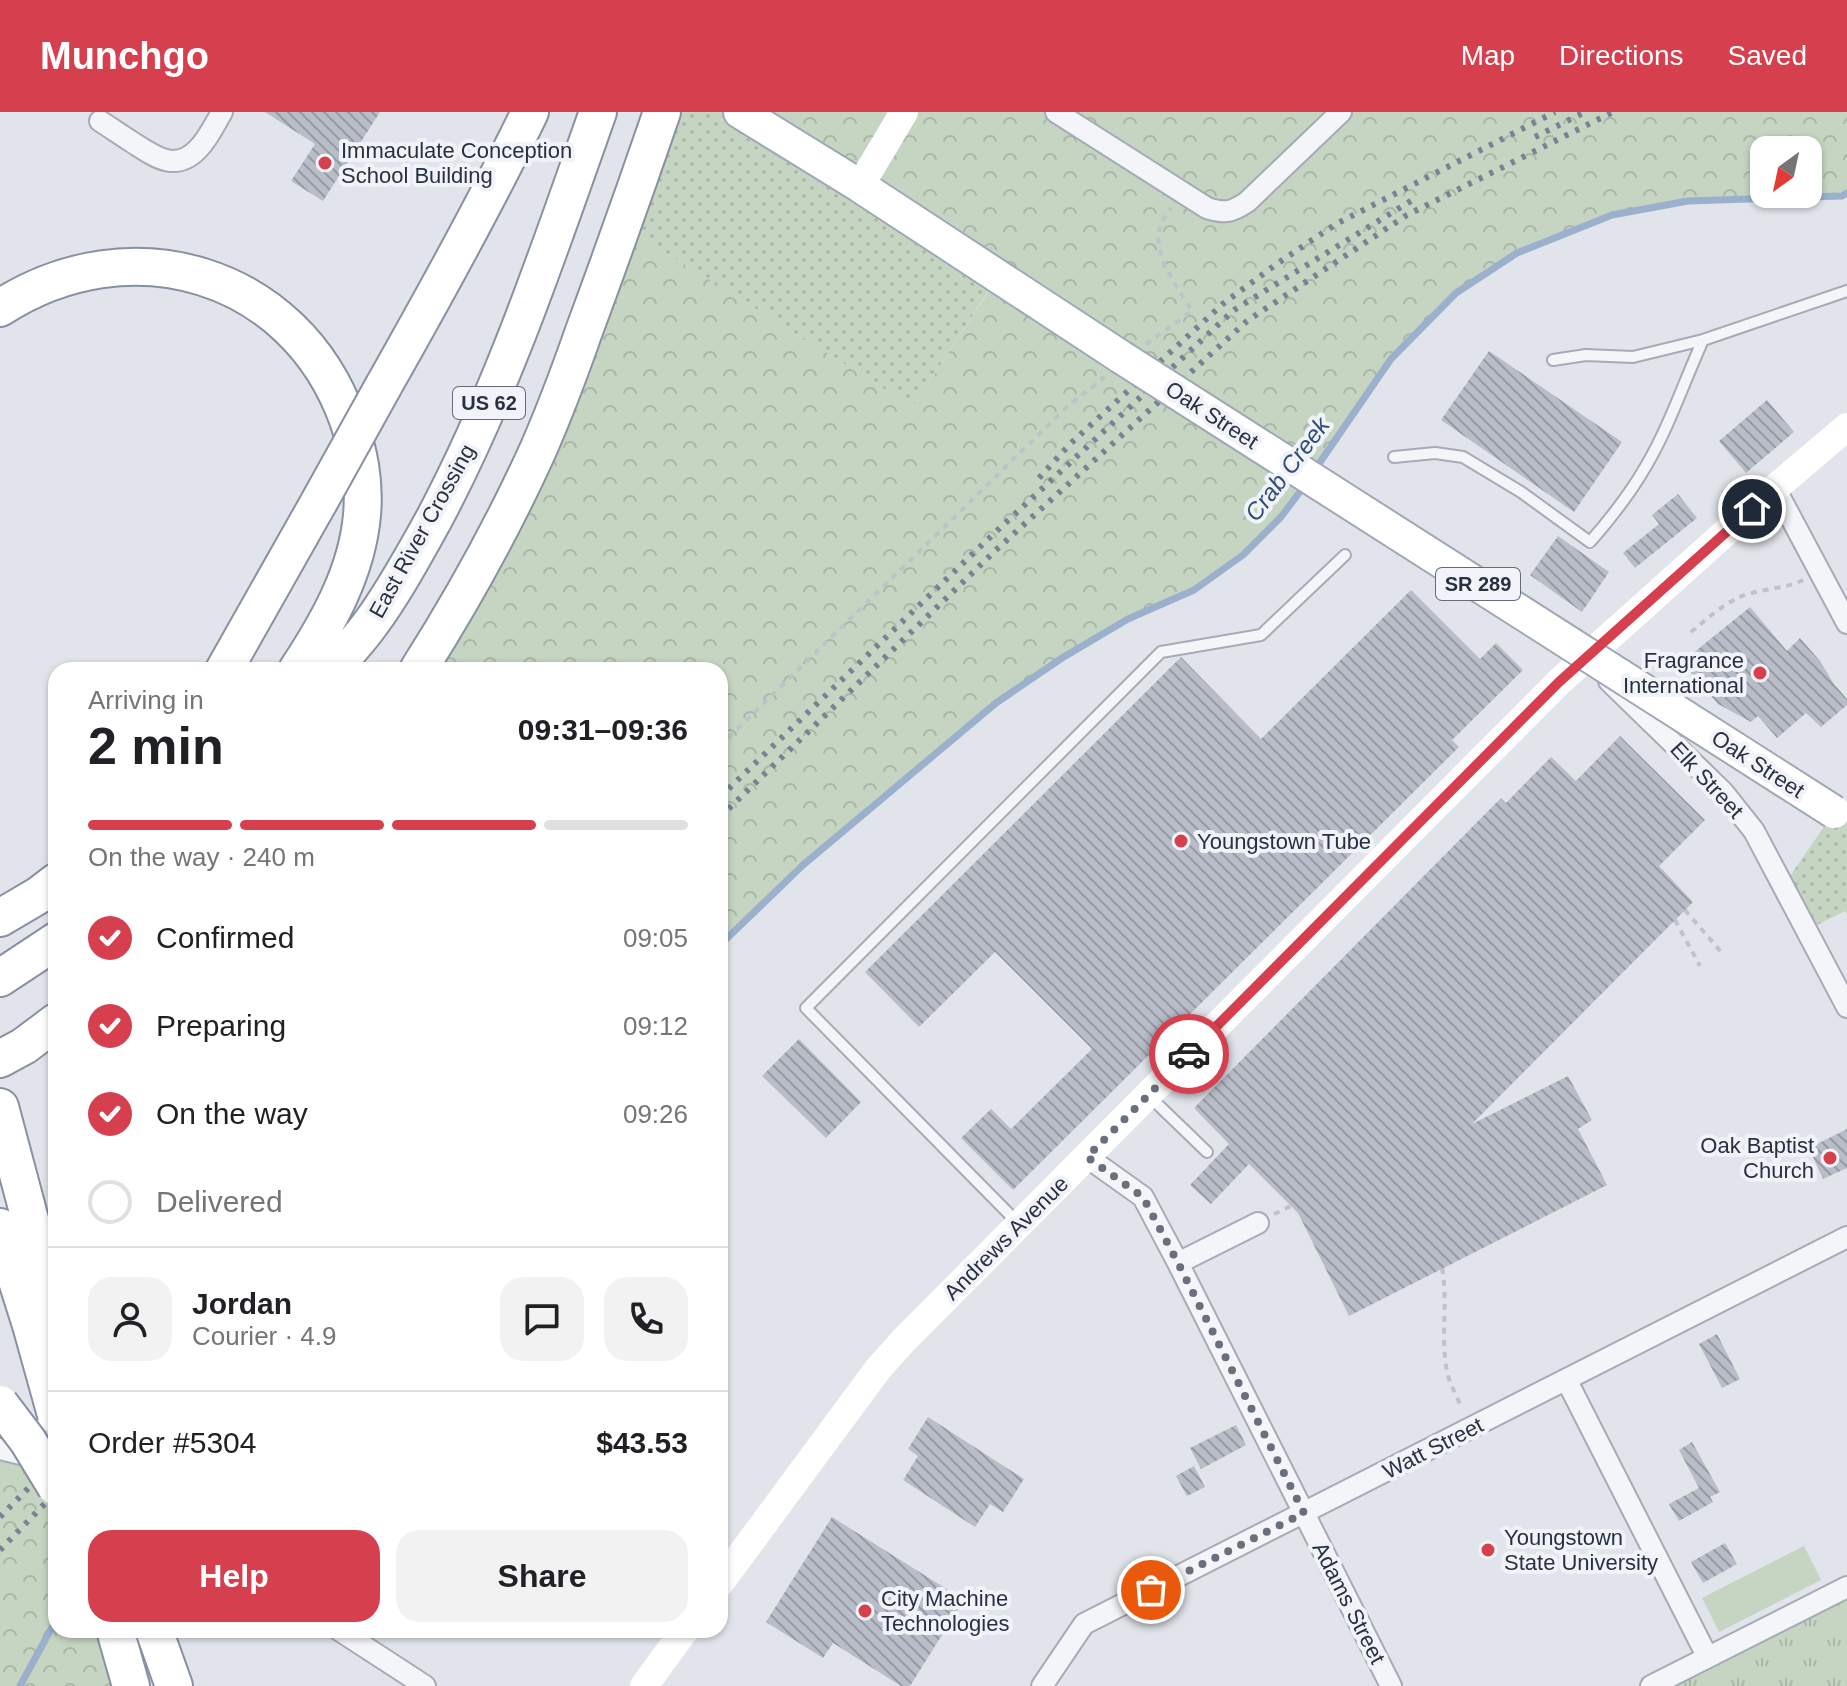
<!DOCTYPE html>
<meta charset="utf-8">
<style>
:root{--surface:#fff;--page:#f2f2f2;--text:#202124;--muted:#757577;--line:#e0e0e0;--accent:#d63f4e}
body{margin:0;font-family:Arial,sans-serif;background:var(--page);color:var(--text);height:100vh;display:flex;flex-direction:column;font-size:30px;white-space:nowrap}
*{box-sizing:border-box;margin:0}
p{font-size:26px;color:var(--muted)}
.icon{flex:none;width:44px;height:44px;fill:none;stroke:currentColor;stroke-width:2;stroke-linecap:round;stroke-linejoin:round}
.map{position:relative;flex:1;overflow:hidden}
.panel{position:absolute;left:48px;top:550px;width:680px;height:976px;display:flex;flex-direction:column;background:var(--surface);border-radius:24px;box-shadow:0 2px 6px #0004}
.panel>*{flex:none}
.needle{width:52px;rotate:213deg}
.fabs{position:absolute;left:1750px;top:24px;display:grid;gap:16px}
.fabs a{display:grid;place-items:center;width:72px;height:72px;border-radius:16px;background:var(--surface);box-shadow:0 2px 6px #0004;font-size:40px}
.pin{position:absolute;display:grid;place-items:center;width:68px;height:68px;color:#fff;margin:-34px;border:4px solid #fff;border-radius:50%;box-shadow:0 2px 8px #0007}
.courier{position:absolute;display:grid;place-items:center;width:80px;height:80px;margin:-40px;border:6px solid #d63f4e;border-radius:50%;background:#fff;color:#222;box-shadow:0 2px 10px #0007}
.overview em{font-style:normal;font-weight:700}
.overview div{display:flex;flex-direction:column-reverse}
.overview{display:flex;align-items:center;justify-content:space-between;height:136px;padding:0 40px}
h1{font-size:52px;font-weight:700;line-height:60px}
.bar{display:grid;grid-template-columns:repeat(4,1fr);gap:12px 8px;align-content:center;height:96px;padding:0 40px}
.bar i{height:10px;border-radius:6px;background:var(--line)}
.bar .selected{background:var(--accent)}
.bar p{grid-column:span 4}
.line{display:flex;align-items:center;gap:20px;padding:0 40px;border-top:2px solid var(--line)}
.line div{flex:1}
.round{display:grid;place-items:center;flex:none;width:84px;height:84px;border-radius:24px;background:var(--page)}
ol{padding:0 40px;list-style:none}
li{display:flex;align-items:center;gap:24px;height:88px}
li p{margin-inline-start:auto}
li .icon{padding:8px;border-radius:50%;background:var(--accent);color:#fff;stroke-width:4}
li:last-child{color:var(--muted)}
li i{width:44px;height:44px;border:4px solid var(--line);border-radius:50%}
.cta{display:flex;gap:16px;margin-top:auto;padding:16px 40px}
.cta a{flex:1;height:92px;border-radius:24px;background:var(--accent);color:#fff;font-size:32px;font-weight:700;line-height:92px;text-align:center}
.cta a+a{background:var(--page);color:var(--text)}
header{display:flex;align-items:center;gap:48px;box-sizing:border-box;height:112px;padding:0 40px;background:var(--accent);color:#fff}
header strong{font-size:38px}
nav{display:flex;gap:44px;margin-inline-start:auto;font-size:28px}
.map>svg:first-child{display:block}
</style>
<header>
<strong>Munchgo</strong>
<nav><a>Map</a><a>Directions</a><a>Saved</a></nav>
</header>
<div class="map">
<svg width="1847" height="1574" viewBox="0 0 1847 1574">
<defs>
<pattern id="grass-dots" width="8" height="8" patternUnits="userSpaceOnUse" patternTransform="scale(2)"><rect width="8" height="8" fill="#c5d5c1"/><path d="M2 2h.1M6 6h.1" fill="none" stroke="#a9b7a7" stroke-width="1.8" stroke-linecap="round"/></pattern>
<pattern id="forest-crowns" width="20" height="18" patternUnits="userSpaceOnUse" patternTransform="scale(2)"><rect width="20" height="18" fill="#c5d5c1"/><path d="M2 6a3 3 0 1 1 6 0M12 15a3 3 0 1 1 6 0" fill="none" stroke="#a9b7a7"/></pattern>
<pattern id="park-tufts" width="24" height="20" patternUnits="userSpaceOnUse" patternTransform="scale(2)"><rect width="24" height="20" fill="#c5d5c1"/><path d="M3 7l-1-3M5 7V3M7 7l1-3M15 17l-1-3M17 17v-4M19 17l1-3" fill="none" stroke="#a9b7a7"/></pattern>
<pattern id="building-back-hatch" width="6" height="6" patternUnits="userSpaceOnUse" patternTransform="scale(2)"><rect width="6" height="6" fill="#b8bdc8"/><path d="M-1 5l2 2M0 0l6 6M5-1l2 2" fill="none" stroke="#969aa4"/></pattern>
</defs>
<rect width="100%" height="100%" fill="#e1e4ea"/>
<!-- grass -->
<path fill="url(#grass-dots)" d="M662,0H741L998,164L913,295L623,114Z
M1834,700L1847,709V802L1845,799L1807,818L1784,773Z"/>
<!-- forest -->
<path fill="url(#forest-crowns)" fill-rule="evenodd" d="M741,0H1847V81L1842,84L1688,89L1612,103L1517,141L1456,181L1391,247L1311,366L1281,405L1243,443L1194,478L1128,507L1062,546L996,591L804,753L720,833V558H418L623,114L913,295L998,165ZM1764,38H1808V82H1764Z
M0,1327L8,1338L56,1351V1518H96L115,1574H0Z"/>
<!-- park -->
<path fill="url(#park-tufts)" d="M1842,1477L1847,1486V1574H1651Z"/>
<!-- garden -->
<path fill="#c5d5c1" d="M1804,1434L1821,1468L1719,1520L1702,1486Z"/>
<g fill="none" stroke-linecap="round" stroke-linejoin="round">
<!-- stream -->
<path stroke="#9ab0cd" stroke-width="7" d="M1314,359L1391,247L1456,181L1517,141L1612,103L1688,89L1842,84L1847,81
M720,833L803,753L996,591L1062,546L1128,507L1194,478L1243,443L1281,405L1305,373
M20,1574L56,1508"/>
</g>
<!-- building -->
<path fill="url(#building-back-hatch)" d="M265,0H380L323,89L291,69L315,32Z
M1489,239L1622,330L1574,400L1441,308Z
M1767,288L1794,320L1746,361L1719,329Z
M1678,382L1697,406L1635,456L1623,441L1659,412L1652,403Z
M1558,424L1609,460L1582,500L1530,463Z
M1411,478L1480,547L1496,531L1523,558L1452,628L1459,635L1013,1078L961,1026L991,997L1011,1017L1092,937L995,840L919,915L865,860L1181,545L1261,627Z
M1750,495L1787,539L1800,526L1820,549L1834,572L1847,587V593L1821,615L1806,601L1777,626L1758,604L1751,610L1718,592L1682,550Z
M1620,624L1705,708L1659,754L1693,790L1472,1012L1568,964L1592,1008L1578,1017L1607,1073L1349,1204L1298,1101L1249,1052L1211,1092L1190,1073L1229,1032L1194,996L1501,686L1506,691L1551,645L1576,669Z
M799,927L861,990L826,1026L762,964Z
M1847,1017V1056L1823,1067L1809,1036Z
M1717,1222L1740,1267L1722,1276L1699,1232Z
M928,1305L1024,1367L1003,1400L990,1392L975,1415L903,1368L918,1344L908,1337Z
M1236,1313L1246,1333L1201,1357L1190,1336Z
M1692,1330L1720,1380L1710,1385L1713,1390L1679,1409L1669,1392L1699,1376L1679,1338Z
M1194,1354L1205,1375L1187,1384L1176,1364Z
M832,1405L964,1488L910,1574H901L833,1531L823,1546L766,1510Z
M1725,1431L1737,1452L1703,1471L1691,1450Z"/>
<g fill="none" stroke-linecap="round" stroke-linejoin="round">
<defs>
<path id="lane" d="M1553,248L1586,243L1633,245L1703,228L1847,179
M1394,345L1435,341L1463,345L1521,380L1590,430C1611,406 1630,382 1646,354C1669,315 1684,270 1703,228
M1148,983L1207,1040
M1018,1111L806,896L1161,540L1261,523L1345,443"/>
<path id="street" d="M1056,0L1207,96C1225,102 1232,100 1247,90L1341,0
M100,9C111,16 121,23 132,30C154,44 175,61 198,37C208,27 215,12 222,0
M1775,376L1847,511
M1609,569L1723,680L1754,719L1847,895
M1087,1045L1143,1085L1178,1151L1391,1574
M1178,1151L1258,1111
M1567,1269L1707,1544
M0,1337L41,1347
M339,1518L425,1574
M1042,1574L1084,1512L1847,1125
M1651,1574L1847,1475"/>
<path id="primary" d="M740,0L860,74L1121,245"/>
<path id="highway" d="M0,196C130,112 295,160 348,308C359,340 365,369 362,403C357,460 328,511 297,558
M384,273C435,183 485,93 530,0
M224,558L319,390
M331,558C345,543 359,528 371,511C394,480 415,441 434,407C503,277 549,138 598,0
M418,558C463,487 503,415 538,338C555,299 570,259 584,219C611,146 637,73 662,0
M0,806L39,783L56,770
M0,866L56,829
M0,947L24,934L56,910
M0,995L56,1205
M0,1115L31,1213
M115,1518L131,1574
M154,1518L174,1574"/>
</defs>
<!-- lane casing -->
<use href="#lane" stroke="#a6abb5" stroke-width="14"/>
<!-- street casing -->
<use href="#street" stroke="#a6abb5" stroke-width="24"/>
<!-- primary casing -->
<use href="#primary" stroke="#9fa8b7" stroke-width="36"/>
<!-- highway casing -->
<use href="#highway" stroke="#8791a2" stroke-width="40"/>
<!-- path -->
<path stroke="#bfc2c9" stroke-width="4" stroke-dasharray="6 6" stroke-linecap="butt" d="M1146,232L1192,199C1178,175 1150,142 1161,112C1163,107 1168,101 1171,96
M1691,520C1707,507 1723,492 1742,484C1760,477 1789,476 1803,468
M720,634L1068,294L1105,265
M1685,798L1722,841
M1675,808L1700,854
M1274,1102L1291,1094
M1442,1156C1448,1189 1441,1221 1446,1254C1448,1269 1456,1283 1462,1296"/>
<!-- lane -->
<use href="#lane" stroke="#f4f5f8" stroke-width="10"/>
<!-- street -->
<use href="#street" stroke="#f4f5f8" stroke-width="20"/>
<!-- secondary -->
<path stroke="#fff" stroke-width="28" d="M860,74L904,0
M720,1471L878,1257L904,1228L1559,570L1775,376L1847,315
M644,1574L685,1518"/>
<!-- primary -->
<use href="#primary" stroke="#fff" stroke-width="32"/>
<!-- highway -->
<use href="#highway" stroke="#fff" stroke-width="36"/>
<!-- rail -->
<path stroke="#798295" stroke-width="6" stroke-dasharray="4 8" stroke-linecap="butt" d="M1535,25L1585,0
M1039,366L1070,332L1224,191L1278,151L1336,112L1555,0
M720,685L986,429L1234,198L1414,87
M720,705L996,438L1247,209L1407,103L1613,0
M0,1405L56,1348
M0,1438L56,1380"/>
<defs>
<path id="primary-bridge" d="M1121,245L1834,700"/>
<path id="highway-bridge" d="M319,390L384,273
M31,1213L56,1303
M0,1292L28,1329L56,1375"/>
</defs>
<!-- primary-bridge casing -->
<use href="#primary-bridge" stroke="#9fa8b7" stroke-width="36" stroke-linecap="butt"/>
<!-- highway-bridge casing -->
<use href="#highway-bridge" stroke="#8791a2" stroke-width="40" stroke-linecap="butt"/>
<!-- primary-bridge -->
<use href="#primary-bridge" stroke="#fff" stroke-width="32"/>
<!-- highway-bridge -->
<use href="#highway-bridge" stroke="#fff" stroke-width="36"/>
</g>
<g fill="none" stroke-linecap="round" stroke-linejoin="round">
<!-- done -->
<path stroke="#69707d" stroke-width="8" stroke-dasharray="0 14.4" d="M1151,1478L1304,1401L1178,1151L1143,1085L1087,1045L1189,942"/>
<!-- route -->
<path stroke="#d63f4e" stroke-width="10" d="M1189,942L1559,570L1752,397"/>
</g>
<!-- markers -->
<g fill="#d63f4e" stroke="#f1f3f8" stroke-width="3">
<circle cx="325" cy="51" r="8"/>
<circle cx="1760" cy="561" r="8"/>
<circle cx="1181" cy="729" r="8"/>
<circle cx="1830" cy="1046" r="8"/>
<circle cx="1488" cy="1438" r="8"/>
<circle cx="865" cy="1499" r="8"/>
</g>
<g text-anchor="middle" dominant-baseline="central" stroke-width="8" stroke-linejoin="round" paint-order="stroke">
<!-- shield labels -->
<g fill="#f1f3f8" stroke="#646b79" stroke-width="2">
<rect x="453" y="275" width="72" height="32" rx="6"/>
<rect x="1436" y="456" width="84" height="32" rx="6"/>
</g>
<g font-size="20" font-weight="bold" fill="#283143">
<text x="489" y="291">US 62</text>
<text x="1478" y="472">SR 289</text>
</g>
<!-- poi labels -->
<g font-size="22" fill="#283143" stroke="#f1f3f8" text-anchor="start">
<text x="341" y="38">Immaculate Conception<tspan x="341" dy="25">School Building</tspan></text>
<text x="1744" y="548" text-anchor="end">Fragrance<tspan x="1744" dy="25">International</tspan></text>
<text x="1197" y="729">Youngstown Tube</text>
<text x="1814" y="1033" text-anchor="end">Oak Baptist<tspan x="1814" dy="25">Church</tspan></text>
<text x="1504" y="1425">Youngstown<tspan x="1504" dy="25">State University</tspan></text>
<text x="881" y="1486">City Machine<tspan x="881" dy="25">Technologies</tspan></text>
</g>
<!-- street labels -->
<g font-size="22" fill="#283143" stroke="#f1f3f8">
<text transform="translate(1212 303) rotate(33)">Oak Street</text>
<text transform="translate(422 419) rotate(-61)">East River Crossing</text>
<text transform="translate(1758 652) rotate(33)">Oak Street</text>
<text transform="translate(1707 668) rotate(47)">Elk Street</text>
<text transform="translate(1006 1126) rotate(-45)">Andrews Avenue</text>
<text transform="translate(1433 1336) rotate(-27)">Watt Street</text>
<text transform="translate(1349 1491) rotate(63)">Adams Street</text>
</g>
<!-- water labels -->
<g font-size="24" font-style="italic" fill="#304d7a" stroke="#f1f3f8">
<text transform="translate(1287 357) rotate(-53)">Crab Creek</text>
</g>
</g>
</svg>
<div class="fabs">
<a><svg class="needle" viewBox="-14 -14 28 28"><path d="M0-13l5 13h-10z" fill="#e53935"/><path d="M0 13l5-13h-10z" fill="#757577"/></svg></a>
</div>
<div class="pin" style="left:1151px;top:1478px;background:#ea580c"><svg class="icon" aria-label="bag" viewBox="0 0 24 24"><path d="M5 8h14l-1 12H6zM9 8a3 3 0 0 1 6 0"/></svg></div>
<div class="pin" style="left:1752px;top:397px;background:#1f2937"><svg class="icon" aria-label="home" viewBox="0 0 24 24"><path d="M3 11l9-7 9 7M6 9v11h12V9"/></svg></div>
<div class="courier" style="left:1189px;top:942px"><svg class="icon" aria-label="car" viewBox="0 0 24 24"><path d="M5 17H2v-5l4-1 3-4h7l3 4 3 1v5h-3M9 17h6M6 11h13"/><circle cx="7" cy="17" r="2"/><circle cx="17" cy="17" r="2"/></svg></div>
<section class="panel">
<div class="overview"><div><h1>2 min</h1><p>Arriving in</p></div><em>09:31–09:36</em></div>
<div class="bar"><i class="selected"></i><i class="selected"></i><i class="selected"></i><i></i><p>On the way · 240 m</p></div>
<ol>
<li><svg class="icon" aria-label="check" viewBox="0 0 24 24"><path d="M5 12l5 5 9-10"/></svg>Confirmed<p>09:05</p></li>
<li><svg class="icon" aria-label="check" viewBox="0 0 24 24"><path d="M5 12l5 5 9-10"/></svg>Preparing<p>09:12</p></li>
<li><svg class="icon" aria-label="check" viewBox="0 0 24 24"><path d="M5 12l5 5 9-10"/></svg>On the way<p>09:26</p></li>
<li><i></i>Delivered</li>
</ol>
<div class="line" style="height:144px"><a class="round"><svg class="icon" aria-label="person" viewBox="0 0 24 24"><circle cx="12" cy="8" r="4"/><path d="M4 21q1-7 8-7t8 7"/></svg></a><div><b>Jordan</b><p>Courier · 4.9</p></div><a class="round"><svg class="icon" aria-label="chat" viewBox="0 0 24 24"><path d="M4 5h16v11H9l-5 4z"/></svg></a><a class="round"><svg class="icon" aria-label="phone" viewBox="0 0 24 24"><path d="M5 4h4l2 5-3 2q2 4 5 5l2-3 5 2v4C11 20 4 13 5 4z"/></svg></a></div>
<div class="line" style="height:104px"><div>Order #5304</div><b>$43.53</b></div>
<div class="cta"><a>Help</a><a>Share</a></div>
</section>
</div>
